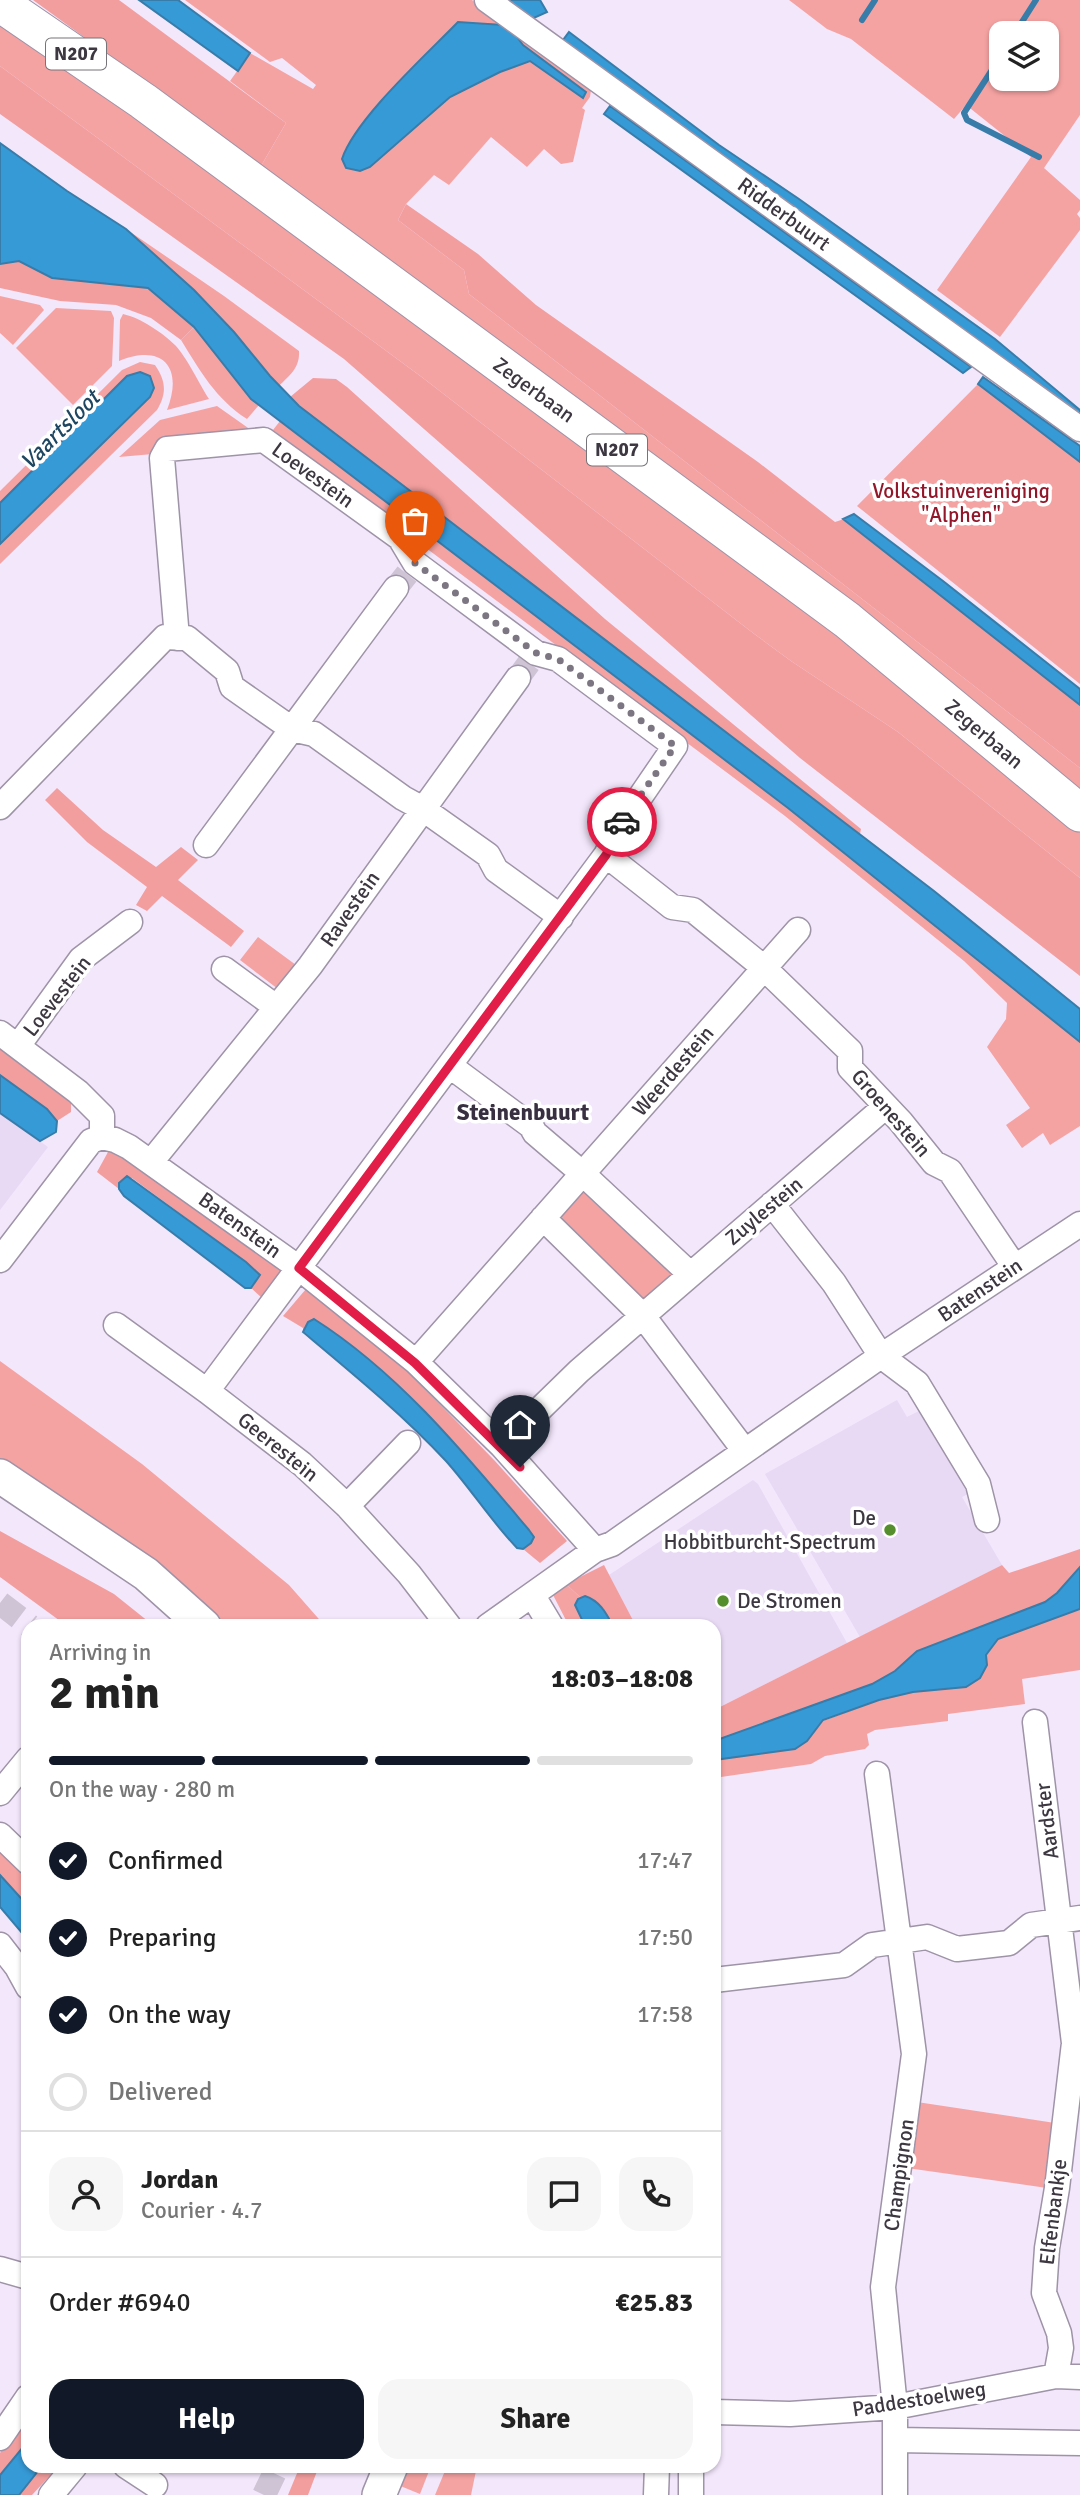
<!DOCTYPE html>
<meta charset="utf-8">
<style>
:root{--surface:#fff;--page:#f6f6f6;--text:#222;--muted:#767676;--line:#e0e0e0;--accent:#111827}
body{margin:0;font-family:Signika,sans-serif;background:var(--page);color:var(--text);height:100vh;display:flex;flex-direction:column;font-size:26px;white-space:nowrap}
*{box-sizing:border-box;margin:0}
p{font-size:23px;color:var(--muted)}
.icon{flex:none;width:38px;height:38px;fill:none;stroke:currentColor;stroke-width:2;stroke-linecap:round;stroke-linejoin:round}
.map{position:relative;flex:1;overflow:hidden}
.drawer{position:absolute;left:21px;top:1619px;width:700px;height:854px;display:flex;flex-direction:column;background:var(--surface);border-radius:21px;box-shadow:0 2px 5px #0004}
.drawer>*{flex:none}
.tools{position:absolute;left:989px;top:21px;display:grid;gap:14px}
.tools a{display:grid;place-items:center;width:70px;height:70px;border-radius:14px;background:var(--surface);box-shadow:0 2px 5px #0004;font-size:35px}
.pin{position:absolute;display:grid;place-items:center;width:60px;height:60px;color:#fff;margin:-72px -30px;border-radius:50% 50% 50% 0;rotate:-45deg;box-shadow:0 0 7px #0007}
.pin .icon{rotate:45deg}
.courier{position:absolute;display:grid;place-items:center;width:70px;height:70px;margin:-35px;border:5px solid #e11d48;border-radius:50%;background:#fff;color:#222;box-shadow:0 2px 9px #0007}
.summary em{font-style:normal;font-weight:700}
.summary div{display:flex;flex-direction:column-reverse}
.summary{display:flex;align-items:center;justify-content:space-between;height:119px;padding:0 28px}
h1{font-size:46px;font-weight:700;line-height:52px}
.bar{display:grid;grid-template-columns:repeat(4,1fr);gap:10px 7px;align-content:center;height:84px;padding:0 28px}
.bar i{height:9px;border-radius:5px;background:var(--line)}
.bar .active{background:var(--accent)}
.bar p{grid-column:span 4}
.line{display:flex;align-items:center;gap:18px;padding:0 28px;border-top:2px solid var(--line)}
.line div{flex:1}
.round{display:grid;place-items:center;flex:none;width:74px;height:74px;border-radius:21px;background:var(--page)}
ol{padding:0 28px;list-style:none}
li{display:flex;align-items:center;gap:21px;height:77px}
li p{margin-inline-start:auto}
li .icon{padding:7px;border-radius:50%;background:var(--accent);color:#fff;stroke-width:4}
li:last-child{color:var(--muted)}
li i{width:38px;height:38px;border:4px solid var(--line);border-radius:50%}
.primary-button{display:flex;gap:14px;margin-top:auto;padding:14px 28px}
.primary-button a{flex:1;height:80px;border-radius:21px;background:var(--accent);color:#fff;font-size:28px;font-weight:700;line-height:80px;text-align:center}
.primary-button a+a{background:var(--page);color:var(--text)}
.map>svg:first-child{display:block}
</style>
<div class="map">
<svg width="1080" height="2495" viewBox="0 0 1080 2495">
<rect width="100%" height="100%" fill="#f3e7fc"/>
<!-- built -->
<path fill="#e8d9f5" d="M0,1113L48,1147L0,1210Z
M897,1400L907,1417L919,1411L968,1494L962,1497L1002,1565L860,1637L765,1474Z
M753,1480L758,1484L847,1643L714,1710V1626H636L609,1575Z"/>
<!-- green -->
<path fill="#f5a3a2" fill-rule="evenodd" d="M185,0H472L503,25L379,105L346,148L342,159L346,168L360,171L370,167L450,97L500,72L530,61L583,98L585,91L523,45L515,33L591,90L590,97L582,108L585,110L573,162L561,164L544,149L527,167L491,137L449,185L434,175L406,204L398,220L464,270L469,294L1080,768V792L261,166L286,123L230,81L250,53L313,89L316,85L282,58L270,62Z
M789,0H1080V115L1044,168L1080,200V210L1077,214L1080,218V230L1000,337L937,290L1031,157L966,105L954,119L851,39L827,29ZM1001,33H1046V79H1001Z
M0,20L229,175L923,700L1080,824V878L898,732L791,661L753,633L423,378L0,66Z
M126,229L224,296L299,351C300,368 290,375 279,386L234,332L194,290Z
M0,296L40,305L44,310L13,345L0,333Z
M56,308L111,311L114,318L112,366L73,405L16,348Z
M123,314C141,318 163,333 176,346C187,358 200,385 209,399L167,410C184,367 162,343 119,361L120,320Z
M194,327L251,399L259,405L247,419C216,399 200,371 181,340Z
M140,362L155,365C166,381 167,393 157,410L0,564V544L150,397L127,376L0,503V491L122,370Z
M978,384L1080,462V684L857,506Z
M217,406L258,435L153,454L119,457L160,420Z
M280,421L788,808L1080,1042V1126L1050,1145L1043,1133L1022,1148L1006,1125L1030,1108L987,1047L1006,1019L1007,1003L964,961L785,816L426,548L424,542L273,430Z
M258,937L296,965L278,989L240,960Z
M589,1184L679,1271L643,1307L554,1221Z
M0,1361L142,1464L289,1585L325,1626H217L0,1465Z
M566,1584L581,1598L575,1605L585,1626H569L552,1593Z
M1080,1609V1670L1022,1679L1025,1704L948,1714V1721L875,1730L867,1734L869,1745L865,1749L825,1756L811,1764L714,1778V1760L795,1749L807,1741L823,1721L879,1700L913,1692L966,1687L987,1665L986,1656L998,1639Z
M0,1851L28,1881V1906L0,1875Z
M917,2102L1055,2123L1047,2188L907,2168Z
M400,2466H431L420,2494L398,2485Z
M447,2466H477L471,2495H435Z"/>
<!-- forest -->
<path fill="#f39e9e" d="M33,0H119L286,123L261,166Z
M0,66L423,378L753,633L791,661L898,732L1080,878V976L800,758L344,359L0,114Z
M406,204L478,254L536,305L758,462L835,522L844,519L1080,705V768L469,294L464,270L398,220Z
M19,261L52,278L148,288L194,327L181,340L151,318L116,305L60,301L0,288V264Z
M313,378L336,379L347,387L605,619L861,829L860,834L299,406L290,397Z
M57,788L103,830L156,867L181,847L198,860L178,880L244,931L231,947L162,896L147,911L136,905L147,887L87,842L45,800Z
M0,1045L71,1101V1112L57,1121L47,1109L0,1075Z
M108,1152L124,1154L282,1270L262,1298L251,1288L260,1275L246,1262L132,1178L121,1182L119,1189L97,1172Z
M306,1289L399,1362L495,1461L567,1541L540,1563L523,1549L531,1543L533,1537L529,1530C465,1454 399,1373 314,1319L303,1332V1328L283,1316Z
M0,1531L114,1594L154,1626H67L0,1577Z
M1080,1549V1567L1057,1593L1045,1602L917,1651L895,1671L872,1684L714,1741V1710L1002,1565L1009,1573Z
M604,1565L636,1626H613L603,1608L585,1597L581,1598L566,1584Z
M28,2414V2441L0,2475V2453Z
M42,2466H59L32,2495H16Z
M300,2466H319L308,2495H288Z"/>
<!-- water -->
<path fill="#369ad6" stroke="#387ca9" stroke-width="2" d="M139,0H178L250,53L238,71Z
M504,0H540L547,12L529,20L515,34L523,45L586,92L583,98L530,61L500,72L450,97L370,167L360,171L346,168L342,159C355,119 427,54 458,22L503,25Z
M569,32L719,145L799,199L995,339L1080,410V418L563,40Z
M610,106L971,367L963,373L604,114Z
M0,143L67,191L126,229L194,290L234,332L270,376L299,406L934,891L1080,1009V1042L788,808L251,399L194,327L148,288L52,278L19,261L0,264Z
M140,372L150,376L154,388L150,397L0,544V503L127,376Z
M983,377L1080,446V462L978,384Z
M854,514L943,581L1080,689V705L843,519Z
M0,1075L47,1109L57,1121L56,1132L40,1141L0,1113Z
M127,1176L246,1262L260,1275L251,1288H245L124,1196L119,1189V1183Z
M314,1319C399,1373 465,1454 529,1530L534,1537L531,1543L523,1549L517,1548C491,1521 471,1489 446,1461C402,1414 352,1373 303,1332L308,1322Z
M1080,1567V1609L998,1639L986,1655L987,1665L980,1678L966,1687L913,1692L879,1700L823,1720L807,1741L795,1749L714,1760V1741L872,1684L895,1671L917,1651L1045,1602L1057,1593Z
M585,1596C600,1601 606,1613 613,1626H585L575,1605L578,1599Z
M0,1875L28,1906V1940L0,1907Z
M28,2441V2466H42L19,2495H0V2475Z"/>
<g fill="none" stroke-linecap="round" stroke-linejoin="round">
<!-- stream -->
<path stroke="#387ca9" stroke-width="6" d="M862,20L875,0
M1015,33L1036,0
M1001,56L964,113L967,120L1039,157"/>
<!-- street-tunnel -->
<path stroke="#cec4d6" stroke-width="24" stroke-dasharray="24 12" stroke-linecap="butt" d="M396,588L407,574
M518,678L529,663
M0,1603L30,1626
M264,2495L278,2466"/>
<defs>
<path id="street" d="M487,0L1080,429
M177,638L162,458L167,449L264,440L400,538L415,563L536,653L558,659L675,746L623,822L606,855L207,1391
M0,807L165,637L187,638L227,671L232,687L292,729L314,734L403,798L423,809L488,855L496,870L561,917
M206,845L396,588
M606,855L672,907L693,910L763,967L850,1051V1068L901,1122L934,1163L950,1171L1014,1266
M224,969L276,1007
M0,1033L78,1092L102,1116V1137
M18,1046L81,959L130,922
M450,1066L531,1126L535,1133L583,1174L689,1273
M151,1162L310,966L518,678
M772,1204L834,1283L881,1356L917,1383L978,1484L987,1520
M543,1218L643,1316L744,1450
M0,1260L91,1141L102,1137L115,1140L129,1147L299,1268L416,1362L502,1446L595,1550
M116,1325L207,1391L302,1464L347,1506L409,1574L449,1626
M416,1362L798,930
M502,1446L579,1371L886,1106
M347,1506L408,1443
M533,1596L551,1626
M488,1626L595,1550L612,1544L881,1356L1080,1224
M1035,1722L1074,2043L1057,2188L1047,2248L1044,2293L1059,2333L1061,2348L1056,2376
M877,1774L914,2054L883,2287L895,2407V2495
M0,1793L28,1759
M0,1835L28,1862
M0,1945L17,1967L28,1987
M714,1980L844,1965L872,1945L927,1937L957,1949L1009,1943L1031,1925L1080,1918
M0,2269L28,2277
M714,2412L790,2414L895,2407L1056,2376L1080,2377
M0,2438L28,2397
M896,2440L1080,2443
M126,2466L155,2485
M51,2495L75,2466
M656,2495L657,2466
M691,2495V2466"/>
<path id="secondary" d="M0,1476L146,1574L204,1626
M379,2495L391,2466"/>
<path id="primary" d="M0,3L143,101L847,620L1080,813"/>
</defs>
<!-- street casing -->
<use href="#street" stroke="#9e93a7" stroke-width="27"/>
<!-- secondary casing -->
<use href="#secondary" stroke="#9e93a7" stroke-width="36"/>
<!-- primary casing -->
<use href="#primary" stroke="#9e93a7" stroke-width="39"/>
<!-- street -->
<use href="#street" stroke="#fff" stroke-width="24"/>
<!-- secondary -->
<use href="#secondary" stroke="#fff" stroke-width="33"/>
<!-- primary -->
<use href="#primary" stroke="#fff" stroke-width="37"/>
</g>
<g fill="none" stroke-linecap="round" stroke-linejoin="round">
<!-- done -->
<path stroke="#7c7582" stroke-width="7" stroke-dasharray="0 12.6" d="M415,563L536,653L558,659L675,746L622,822"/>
<!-- route -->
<path stroke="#e11d48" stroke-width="9" d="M520,1467L415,1363L299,1268L606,855L622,822"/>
</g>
<!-- markers -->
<g fill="#558e2c" stroke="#fff" stroke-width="2.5">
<circle cx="890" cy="1530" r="7"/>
<circle cx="723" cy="1601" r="7"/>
</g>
<g text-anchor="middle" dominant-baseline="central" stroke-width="7" stroke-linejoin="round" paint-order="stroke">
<!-- shield labels -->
<g fill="#fff" stroke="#767379" stroke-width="2">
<rect x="46" y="38.5" width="60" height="31" rx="5"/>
<rect x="587" y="434.5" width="60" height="31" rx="5"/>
</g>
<g font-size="19" font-weight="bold" fill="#3c3740">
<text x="76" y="54">N207</text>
<text x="617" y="450">N207</text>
</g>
<!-- street labels -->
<g font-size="21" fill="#3c3740" stroke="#fff">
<text transform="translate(784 214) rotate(36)">Ridderbuurt</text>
<text transform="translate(534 390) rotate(36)">Zegerbaan</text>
<text transform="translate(313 475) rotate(36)">Loevestein</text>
<text transform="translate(984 734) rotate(40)">Zegerbaan</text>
<text transform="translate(350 909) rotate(-55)">Ravestein</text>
<text transform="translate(57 996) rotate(-52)">Loevestein</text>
<text transform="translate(673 1071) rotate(-49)">Weerdestein</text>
<text transform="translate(891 1113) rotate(49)">Groenestein</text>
<text transform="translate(764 1211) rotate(-40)">Zuylestein</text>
<text transform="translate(240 1225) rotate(36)">Batenstein</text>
<text transform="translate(980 1290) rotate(-34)">Batenstein</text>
<text transform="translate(278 1447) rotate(39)">Geerestein</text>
<text transform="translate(1047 1821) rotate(-97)">Aardster</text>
<text transform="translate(899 2175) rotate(-82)">Champignon</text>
<text transform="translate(1053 2212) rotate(-83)">Elfenbankje</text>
<text transform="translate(919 2399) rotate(-9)">Paddestoelweg</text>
</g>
<!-- park labels -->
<g font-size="21" fill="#93172a" stroke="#fff">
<text x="961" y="491">Volkstuinvereniging<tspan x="961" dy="24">"Alphen"</tspan></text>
</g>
<!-- poi labels -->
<g font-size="21" fill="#3c3740" stroke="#fff" text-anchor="end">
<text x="876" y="1518">De<tspan x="876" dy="24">Hobbitburcht-Spectrum</tspan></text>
<text x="737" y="1601" text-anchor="start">De Stromen</text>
</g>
<!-- water labels -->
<g font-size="23" font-style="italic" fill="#1e4660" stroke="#fff">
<text transform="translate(60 430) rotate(-45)">Vaartsloot</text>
</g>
<!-- neighbourhood labels -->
<g font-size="23" font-weight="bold" fill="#382f40" stroke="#fff">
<text x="523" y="1112">Steinenbuurt</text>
</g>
</g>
</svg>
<div class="tools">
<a><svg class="icon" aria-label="layers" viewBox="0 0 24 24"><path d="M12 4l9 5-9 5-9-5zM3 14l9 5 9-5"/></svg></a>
</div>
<div class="pin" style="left:415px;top:563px;background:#ea580c"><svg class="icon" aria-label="bag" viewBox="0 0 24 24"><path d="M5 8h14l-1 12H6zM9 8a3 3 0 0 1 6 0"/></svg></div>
<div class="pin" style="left:520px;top:1467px;background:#1f2937"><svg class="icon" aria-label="home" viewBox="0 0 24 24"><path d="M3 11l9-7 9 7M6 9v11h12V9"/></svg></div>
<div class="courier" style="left:622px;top:822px"><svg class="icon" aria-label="car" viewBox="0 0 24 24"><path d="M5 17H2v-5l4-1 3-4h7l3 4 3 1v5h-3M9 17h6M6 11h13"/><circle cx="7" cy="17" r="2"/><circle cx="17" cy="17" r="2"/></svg></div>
<section class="drawer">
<div class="summary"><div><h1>2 min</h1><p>Arriving in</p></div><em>18:03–18:08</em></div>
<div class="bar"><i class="active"></i><i class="active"></i><i class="active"></i><i></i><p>On the way · 280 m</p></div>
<ol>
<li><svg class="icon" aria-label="check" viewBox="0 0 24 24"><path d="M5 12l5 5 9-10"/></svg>Confirmed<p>17:47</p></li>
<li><svg class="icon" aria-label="check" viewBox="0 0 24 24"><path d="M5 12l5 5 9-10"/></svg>Preparing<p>17:50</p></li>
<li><svg class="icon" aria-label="check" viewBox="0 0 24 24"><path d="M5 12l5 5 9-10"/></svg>On the way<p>17:58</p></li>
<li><i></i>Delivered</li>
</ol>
<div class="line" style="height:126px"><a class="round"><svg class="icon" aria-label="person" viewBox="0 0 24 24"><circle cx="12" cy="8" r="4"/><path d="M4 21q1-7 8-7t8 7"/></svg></a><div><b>Jordan</b><p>Courier · 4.7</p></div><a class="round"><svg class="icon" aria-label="chat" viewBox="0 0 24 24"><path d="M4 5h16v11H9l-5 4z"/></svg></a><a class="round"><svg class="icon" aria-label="phone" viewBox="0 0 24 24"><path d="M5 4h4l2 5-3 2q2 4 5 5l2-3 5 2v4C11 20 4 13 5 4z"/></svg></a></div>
<div class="line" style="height:91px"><div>Order #6940</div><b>€25.83</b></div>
<div class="primary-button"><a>Help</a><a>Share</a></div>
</section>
</div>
